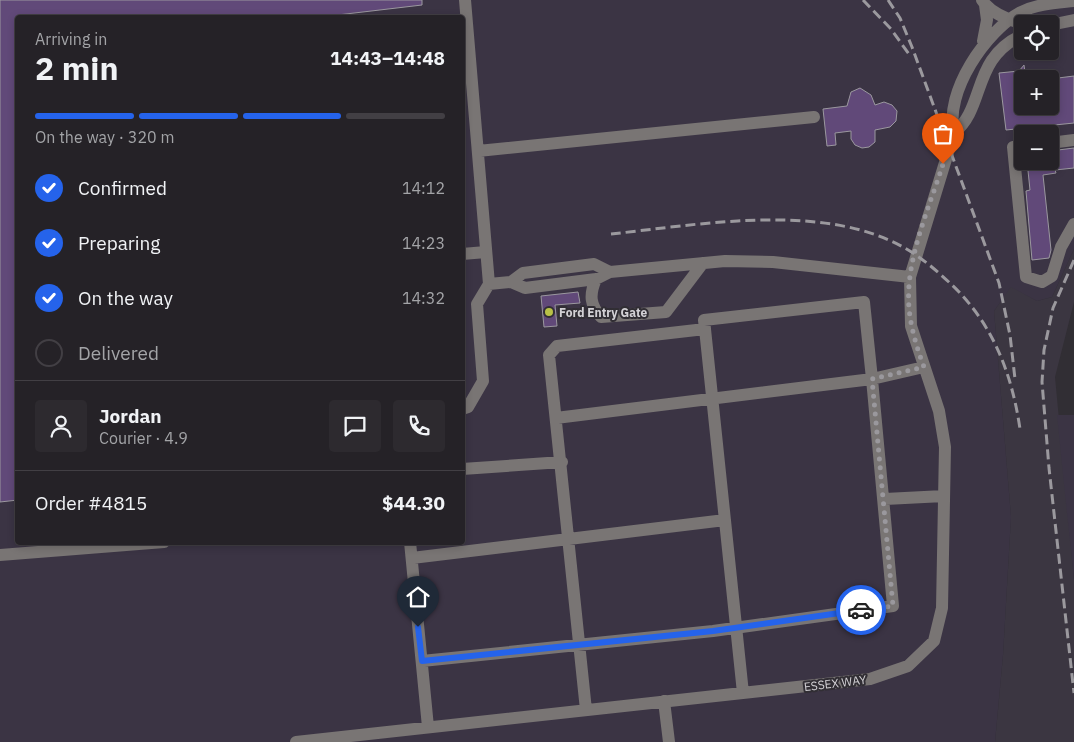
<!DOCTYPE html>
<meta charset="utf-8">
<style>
:root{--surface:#252227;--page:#2d2a2f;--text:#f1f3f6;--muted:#a3a4a7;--line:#423f44;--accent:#2563eb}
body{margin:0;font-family:"IBM Plex Sans",sans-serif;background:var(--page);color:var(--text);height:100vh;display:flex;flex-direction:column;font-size:19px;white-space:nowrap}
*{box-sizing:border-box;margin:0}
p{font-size:16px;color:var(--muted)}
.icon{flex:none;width:28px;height:28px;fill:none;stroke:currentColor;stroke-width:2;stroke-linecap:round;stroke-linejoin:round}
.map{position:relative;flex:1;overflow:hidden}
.details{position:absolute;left:15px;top:15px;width:450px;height:530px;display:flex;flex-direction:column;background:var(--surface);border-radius:5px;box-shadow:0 2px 8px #0003,0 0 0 1px var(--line)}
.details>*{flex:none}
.buttons{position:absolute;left:1014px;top:15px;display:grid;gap:10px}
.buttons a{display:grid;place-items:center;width:45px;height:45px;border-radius:5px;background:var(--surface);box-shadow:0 2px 8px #0003,0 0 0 1px var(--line);font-size:25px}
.pin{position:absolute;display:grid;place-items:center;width:42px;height:42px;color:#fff;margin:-51px -21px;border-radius:50% 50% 50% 0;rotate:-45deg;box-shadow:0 0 5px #0007}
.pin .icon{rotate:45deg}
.courier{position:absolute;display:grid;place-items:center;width:50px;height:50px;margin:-25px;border:4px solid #2563eb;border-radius:50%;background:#fff;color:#222;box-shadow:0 1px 6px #0007}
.head em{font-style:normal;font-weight:700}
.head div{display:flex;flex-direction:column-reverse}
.head{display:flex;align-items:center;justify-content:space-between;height:85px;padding:0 20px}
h1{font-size:32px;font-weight:700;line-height:38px}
.bar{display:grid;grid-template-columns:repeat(4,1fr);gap:8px 5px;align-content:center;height:60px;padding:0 20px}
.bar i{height:6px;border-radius:4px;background:var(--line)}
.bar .on{background:var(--accent)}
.bar p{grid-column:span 4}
.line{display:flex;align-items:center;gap:12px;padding:0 20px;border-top:1px solid var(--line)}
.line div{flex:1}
.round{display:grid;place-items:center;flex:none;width:52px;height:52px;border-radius:5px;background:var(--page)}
ol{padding:0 20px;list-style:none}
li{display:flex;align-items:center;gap:15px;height:55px}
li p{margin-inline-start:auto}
li .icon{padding:5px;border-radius:50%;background:var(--accent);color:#fff;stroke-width:4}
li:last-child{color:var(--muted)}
li i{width:28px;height:28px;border:2px solid var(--line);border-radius:50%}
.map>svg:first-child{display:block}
</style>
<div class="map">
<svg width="1074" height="742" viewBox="0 0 1074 742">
<rect width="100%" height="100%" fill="#312e34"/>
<!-- built -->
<path fill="#3b3641" d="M1074,249V302L1055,377L1074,579V742H995L1003,655L1011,517L994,311L1011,286L1037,301L1052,297Z"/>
<!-- industrial -->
<path fill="#3b3444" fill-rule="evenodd" d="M0,0H1074V249L1052,297L1037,301L1011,287L994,311L1011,517L1003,655L995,742H0ZM18,18H462V542H18ZM1022,24H1050V51H1022ZM1022,79H1050V106H1022ZM1022,134H1050V161H1022Z
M1057,415H1074V579L1065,494Z"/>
<!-- building -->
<path fill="#614979" stroke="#9b989f" d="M0,0H422V5L312,18H18V500L0,502Z
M1024,65L1026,79H1022V106H1050V79L1074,76V123L1006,130L999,73L1019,71Z
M860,88L871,95L875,105L884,102L892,105L897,111L896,121L890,127L875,130V142L869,147L862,148L855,145L851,139V131L835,133L836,145L827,146L823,109L847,106L851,92Z
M1074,148V168L1055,170L1056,173L1043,175L1051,250L1049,258L1032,260L1026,191L1030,190L1027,161H1050V151Z
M578,292L580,303L555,305L557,326L544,327L541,296Z"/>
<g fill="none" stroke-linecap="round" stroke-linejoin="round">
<!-- minor -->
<path stroke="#797574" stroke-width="12" d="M465,0L489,284
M982,0C991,14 1009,20 1024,24
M1050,25L1074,20
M983,41L987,20L985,5
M954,133C944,92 986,31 1021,12C1037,4 1057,3 1074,1
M1050,143L1074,140
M1022,146L1013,147L1026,277L1042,282L1052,276L1061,247L1074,224
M478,151L814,117
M462,254L486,252
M596,279C589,295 590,305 601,317L666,312L703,263
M511,282L523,273L594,264L610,272
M462,409L468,407L483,381L477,304L489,284L511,282L525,288L596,279L610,272L725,261L773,262L910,277
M556,418L872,379L864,302L704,320L705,329
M462,469L562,462
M885,499L944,496
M410,542L428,727
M0,555L164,542
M412,558L725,520
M422,661L713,631L893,606L872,379L924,367
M664,701L669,742
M586,710L549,355L557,346L705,329L743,693
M296,742L870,679L908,666L934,641L942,608L945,447L939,411L911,326L910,277L954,133C986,107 971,59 1022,35"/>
<!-- rail -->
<path stroke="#9b999e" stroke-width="3" stroke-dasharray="10 5" stroke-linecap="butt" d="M863,0L891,29L911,57
M888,0L900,18L912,47L999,283L1010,335L1015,379
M611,234C696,225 810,204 891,241C914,251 934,268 952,285C993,324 1012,374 1020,429
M1074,260L1053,308L1044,350L1042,382L1049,468L1074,693"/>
</g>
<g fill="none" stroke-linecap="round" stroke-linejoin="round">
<!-- done -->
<path stroke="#9a989d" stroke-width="5" stroke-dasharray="0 9" d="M861,610L893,606L872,379L924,367C917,348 911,329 909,308C905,260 929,209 943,164"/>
<!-- route -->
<path stroke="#2563eb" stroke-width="6" d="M418,627L422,661L713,631L861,610"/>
</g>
<!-- markers -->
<circle fill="#b8c147" stroke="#312e34" stroke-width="2" cx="549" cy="312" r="5"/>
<g text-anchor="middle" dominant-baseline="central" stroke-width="4" stroke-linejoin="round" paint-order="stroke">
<!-- poi labels -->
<g font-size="12" font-weight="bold" fill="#d3d1d5" stroke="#312e34" text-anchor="start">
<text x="559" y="312">Ford Entry Gate</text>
</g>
<!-- street labels -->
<g font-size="12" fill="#d3d1d5" stroke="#312e34">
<text transform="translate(835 683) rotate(-7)">ESSEX WAY</text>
</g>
</g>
</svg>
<div class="buttons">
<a><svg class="icon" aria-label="locate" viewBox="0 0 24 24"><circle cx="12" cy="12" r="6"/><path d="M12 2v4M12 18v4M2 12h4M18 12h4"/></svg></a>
<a>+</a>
<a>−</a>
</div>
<div class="pin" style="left:943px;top:164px;background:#ea580c"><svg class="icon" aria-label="bag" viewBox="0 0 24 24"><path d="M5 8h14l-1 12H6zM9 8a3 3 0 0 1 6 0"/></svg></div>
<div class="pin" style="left:418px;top:627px;background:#1f2937"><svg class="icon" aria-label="home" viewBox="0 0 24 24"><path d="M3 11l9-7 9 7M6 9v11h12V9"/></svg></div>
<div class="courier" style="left:861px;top:610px"><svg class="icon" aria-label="car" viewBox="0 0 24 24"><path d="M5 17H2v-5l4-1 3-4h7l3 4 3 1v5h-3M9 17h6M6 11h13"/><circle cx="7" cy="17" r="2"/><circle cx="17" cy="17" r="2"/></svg></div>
<section class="details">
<div class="head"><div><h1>2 min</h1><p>Arriving in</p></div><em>14:43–14:48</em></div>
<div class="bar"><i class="on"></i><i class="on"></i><i class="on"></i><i></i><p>On the way · 320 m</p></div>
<ol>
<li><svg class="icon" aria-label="check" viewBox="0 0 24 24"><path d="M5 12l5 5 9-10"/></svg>Confirmed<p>14:12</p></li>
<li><svg class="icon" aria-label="check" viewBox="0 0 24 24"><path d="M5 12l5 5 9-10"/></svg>Preparing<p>14:23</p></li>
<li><svg class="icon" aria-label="check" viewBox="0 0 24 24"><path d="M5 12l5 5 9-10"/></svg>On the way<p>14:32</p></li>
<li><i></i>Delivered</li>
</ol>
<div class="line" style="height:90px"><a class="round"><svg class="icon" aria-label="person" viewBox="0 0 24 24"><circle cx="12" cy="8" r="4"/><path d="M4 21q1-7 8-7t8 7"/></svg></a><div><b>Jordan</b><p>Courier · 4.9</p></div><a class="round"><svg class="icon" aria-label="chat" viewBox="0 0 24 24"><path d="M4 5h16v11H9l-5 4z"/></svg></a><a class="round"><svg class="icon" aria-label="phone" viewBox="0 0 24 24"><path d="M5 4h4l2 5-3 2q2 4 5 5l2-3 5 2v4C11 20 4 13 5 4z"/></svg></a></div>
<div class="line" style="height:65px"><div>Order #4815</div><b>$44.30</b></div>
</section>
</div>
